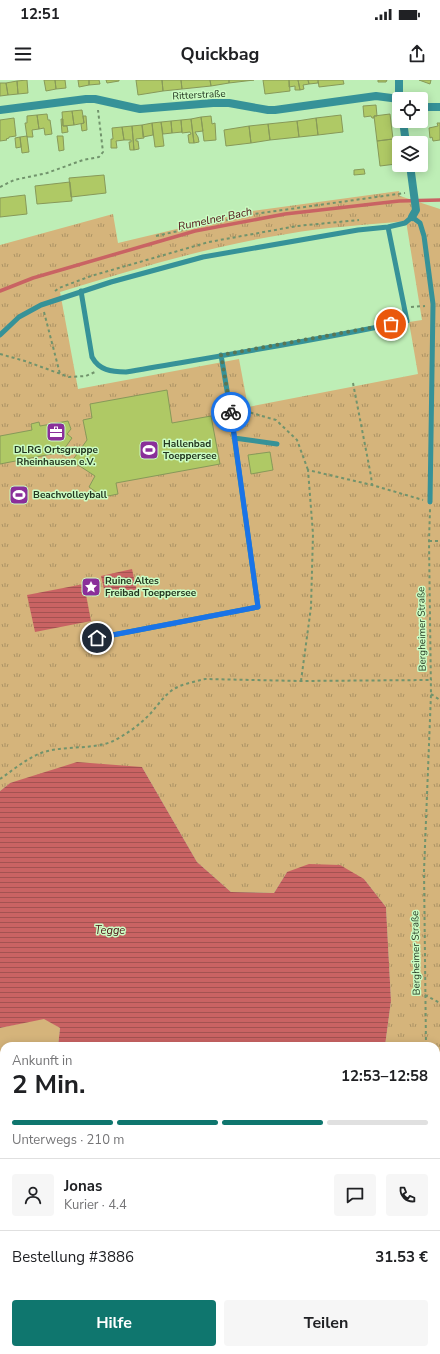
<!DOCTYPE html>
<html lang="de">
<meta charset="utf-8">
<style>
:root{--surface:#fff;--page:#f6f6f6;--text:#202124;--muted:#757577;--line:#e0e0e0;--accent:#0f766e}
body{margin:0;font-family:"Nunito Sans",sans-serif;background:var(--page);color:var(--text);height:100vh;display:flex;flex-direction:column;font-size:15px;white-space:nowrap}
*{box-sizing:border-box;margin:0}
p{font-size:13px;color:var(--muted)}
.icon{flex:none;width:22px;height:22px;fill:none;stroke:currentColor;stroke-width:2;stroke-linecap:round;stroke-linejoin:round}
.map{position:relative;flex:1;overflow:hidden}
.panel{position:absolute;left:0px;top:962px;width:440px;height:312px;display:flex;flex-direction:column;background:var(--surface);border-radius:12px 12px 0 0;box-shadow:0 2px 10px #0003}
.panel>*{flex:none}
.controls{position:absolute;left:392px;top:12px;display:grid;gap:8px}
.controls a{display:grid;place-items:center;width:36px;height:36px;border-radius:4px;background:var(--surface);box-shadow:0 2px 10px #0003;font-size:20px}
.pin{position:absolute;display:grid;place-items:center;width:34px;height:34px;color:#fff;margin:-17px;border:2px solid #fff;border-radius:50%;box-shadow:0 1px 4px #0007}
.courier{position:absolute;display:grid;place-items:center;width:40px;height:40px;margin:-20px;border:3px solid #1a73e8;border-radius:50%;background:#fff;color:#222;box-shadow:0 1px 5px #0007}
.overview em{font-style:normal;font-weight:700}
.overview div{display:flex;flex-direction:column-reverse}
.overview{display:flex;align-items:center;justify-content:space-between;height:68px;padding:0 12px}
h1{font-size:26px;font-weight:700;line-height:30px}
.bar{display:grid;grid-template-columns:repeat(4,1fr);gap:6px 4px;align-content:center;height:48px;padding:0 12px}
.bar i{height:5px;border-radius:3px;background:var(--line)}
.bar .selected{background:var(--accent)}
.bar p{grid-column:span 4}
.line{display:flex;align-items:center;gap:10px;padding:0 12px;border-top:1px solid var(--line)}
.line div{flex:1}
.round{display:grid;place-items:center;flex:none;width:42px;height:42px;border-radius:4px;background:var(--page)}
.button{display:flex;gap:8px;margin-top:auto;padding:8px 12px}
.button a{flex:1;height:46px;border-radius:4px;background:var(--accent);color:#fff;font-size:16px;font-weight:700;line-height:46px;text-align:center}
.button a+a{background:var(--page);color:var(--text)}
.status{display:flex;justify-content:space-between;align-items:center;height:28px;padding:0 20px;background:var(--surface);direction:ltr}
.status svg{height:11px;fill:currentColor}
header{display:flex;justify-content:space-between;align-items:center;height:52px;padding:0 12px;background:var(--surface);font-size:18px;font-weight:700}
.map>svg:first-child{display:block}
</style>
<div class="status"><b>12:51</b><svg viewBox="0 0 49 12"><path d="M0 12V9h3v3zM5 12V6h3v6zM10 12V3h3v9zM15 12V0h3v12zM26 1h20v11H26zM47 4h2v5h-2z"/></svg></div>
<header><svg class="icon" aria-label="menu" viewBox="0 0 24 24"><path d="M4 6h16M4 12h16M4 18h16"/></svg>Quickbag<svg class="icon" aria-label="share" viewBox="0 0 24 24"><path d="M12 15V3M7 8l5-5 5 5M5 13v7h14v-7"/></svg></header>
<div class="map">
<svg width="440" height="1274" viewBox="0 0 440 1274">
<defs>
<pattern id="park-tufts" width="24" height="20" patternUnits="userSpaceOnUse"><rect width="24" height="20" fill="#d5b47b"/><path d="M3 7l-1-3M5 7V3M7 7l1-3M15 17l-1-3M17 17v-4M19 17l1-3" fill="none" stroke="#ac9364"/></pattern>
<pattern id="water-rules" width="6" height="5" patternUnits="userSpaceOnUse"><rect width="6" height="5" fill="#c96363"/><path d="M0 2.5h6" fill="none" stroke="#a35251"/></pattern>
</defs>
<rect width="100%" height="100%" fill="#beeeb6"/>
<!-- green -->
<path fill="#d5b47b" d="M44,938L60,948L58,966H4V1037L0,1036V948Z"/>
<!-- park -->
<path fill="url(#park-tufts)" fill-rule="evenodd" d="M399,111L400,116L440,129V1274H390L388,1270H436V966H385L391,921L386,827L364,799L287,792L274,813L231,812L197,782L142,687L10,703L0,711V165L113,134L118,163L252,131ZM406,141L422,240L409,242L418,294L248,327L239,279L78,309L60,212C135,189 210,166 287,154C326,147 366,145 406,141Z"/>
<!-- water -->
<path fill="url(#water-rules)" d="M132,489L137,512L106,518L101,496Z
M84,504L91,541L35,552L27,515Z
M77,682L142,687L197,782L231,812L274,813L287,792L309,784L340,785L364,799L386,827L391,921L385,966H58L60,948L44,939L0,948V711L10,703Z
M0,1036L4,1037V1270H388L390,1274H0Z"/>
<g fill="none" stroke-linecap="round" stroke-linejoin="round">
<!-- stream -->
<path stroke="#c96363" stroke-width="3.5" d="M0,211L33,198L195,151L285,134L399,121L440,120"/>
</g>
<!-- building -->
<path fill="#afc965" stroke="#879959" d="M27,0L28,13L18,14L17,1Z
M44,0H55L56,9L46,11Z
M55,0H65L66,8L56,9Z
M78,0H89V5L79,7Z
M89,0H99L100,4L89,5Z
M106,0H119V1L107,3Z
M136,0H162L163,11L138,15Z
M162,0H181L182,9L163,11Z
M181,0H210L211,6L182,9Z
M210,0H229V3L211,6Z
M229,0H254L229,3Z
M263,0H289L290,11L265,14Z
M289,0H298L300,10H295V6L289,7Z
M298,0H308L309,4L303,5L304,9L300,10Z
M308,0H318V3L309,4Z
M318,0H343L344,4L319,7Z
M378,0H387L386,2H378Z
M419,0H431L430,4Z
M17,1L18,14L8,15L6,3Z
M0,3H6L8,15L0,16Z
M376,25L377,36H374V38H372L371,36L364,37L363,26Z
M82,30L84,43L74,45L72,31Z
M72,31L74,45L63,46L62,32Z
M47,34L48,40H50L52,54L45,55L44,48L39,49L37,35Z
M390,34L393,59L377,61L374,36Z
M37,35L39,49L32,50L33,57H27L25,43H27V36Z
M341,35L343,52L318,55L316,38Z
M83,36H86L87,50L82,51L81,44L84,43Z
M211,36L212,44L215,43L216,60L204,61L201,37Z
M201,37L203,51L195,52L198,57L199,62L194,63L191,39Z
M14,38L16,56L9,57V58L6,59L7,60L0,61V40Z
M316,38L318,55L299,57L297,41Z
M61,39H63V46H67L68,52L62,53Z
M191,39L194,63H189L188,55L191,54L190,52L182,53L181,40Z
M181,40L182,52L172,53L171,41Z
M171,41L172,53L163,54L161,42Z
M297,41L299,57L270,60L268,44Z
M161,42L164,66L155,67L152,43Z
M152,43L153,55L143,57L142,45Z
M437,43H440V60L433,61L432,57L430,58L429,48L438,46Z
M268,44L270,60L251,63L249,46Z
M142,45L144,58L136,59V61H138L139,69L134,70L132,46Z
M132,46L134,70H130L129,62H131V60H124L122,47Z
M249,46L251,63L226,66L224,50Z
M122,47L124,60L116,61L117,68H111V59H113L112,48Z
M27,56L29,72L22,73L20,57Z
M57,56H63L64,70L59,71Z
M20,57L21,67L16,68L15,58Z
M393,59L396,84L380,86L377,61Z
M364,89L365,94L354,95V90Z
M104,95L106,113L71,117L69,98Z
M70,102L72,121L37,124L35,106Z
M25,115L27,134L0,137V118Z
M167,310L172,343L211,336L220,384L116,403L118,414L103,417L89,407L95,396L72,381L87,360L83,340L92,338L90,324Z
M68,341L71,349L67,354L72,358L62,372L0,384V356L32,350L31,344L39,342L40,346Z
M270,372L273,390L251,394L248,375Z"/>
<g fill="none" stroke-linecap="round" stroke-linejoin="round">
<!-- path -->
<path stroke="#71936c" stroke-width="2" stroke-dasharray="3 3" stroke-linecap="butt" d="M0,107L14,100L47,93L83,80L99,77L103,72L98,30
M156,156L254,134L405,113
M55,211L59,208L91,196L209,162L297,146L359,140
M411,227L425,226
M44,232L60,294
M0,274L25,281L69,297L86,296L95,292
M353,303L371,396L372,405
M239,333L245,331L276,340L297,360L308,390
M429,461H440
M301,601L311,527L313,454L308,390L372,405L423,420
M431,614L440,620
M0,699C13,690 26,679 41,673C64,665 89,670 111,662C124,656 138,646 148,636C156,628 162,618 171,611C180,604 194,602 205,599L301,601L432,600
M425,915L440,923
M426,966L424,791L431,614L429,461L430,429
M433,1270V1274"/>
<!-- service -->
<path stroke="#369298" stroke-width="5" d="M81,211L92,277C99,290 111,292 126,292C219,276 314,261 407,241L388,147
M0,255L19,237L41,225L111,202L203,177L358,150L388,147L405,143L412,137L420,143L424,156L433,224L430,422
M234,358L277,364
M97,558L258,527L231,334L221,275"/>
<!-- minor -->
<path stroke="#369298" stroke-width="8" d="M399,0V19
M421,27H440
M0,30L86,19H95L140,29L213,23H229L268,30H275L376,16L399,19
M403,41L406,63
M410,85L416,130L412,137"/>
</g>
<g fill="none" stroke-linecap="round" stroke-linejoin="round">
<!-- done -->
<path stroke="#597654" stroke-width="4" stroke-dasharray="0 7.2" d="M231,332L221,275L391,244"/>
<!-- route -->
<path stroke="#1a73e8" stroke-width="5" d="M97,558L258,527L231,332"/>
</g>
<!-- icons -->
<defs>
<symbol id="office-square" viewBox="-11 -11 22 22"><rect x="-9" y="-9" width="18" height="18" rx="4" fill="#8a2f9a" stroke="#cbfcc3"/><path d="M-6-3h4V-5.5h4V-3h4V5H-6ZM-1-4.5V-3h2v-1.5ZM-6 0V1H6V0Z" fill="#fff"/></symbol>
<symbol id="stadium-square" viewBox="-11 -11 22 22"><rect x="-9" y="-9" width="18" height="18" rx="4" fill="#8a2f9a" stroke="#cbfcc3"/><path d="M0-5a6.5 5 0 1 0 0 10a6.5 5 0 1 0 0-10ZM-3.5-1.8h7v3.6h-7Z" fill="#fff"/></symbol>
<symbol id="sight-square" viewBox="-11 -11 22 22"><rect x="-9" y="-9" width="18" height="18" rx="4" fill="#8a2f9a" stroke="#cbfcc3"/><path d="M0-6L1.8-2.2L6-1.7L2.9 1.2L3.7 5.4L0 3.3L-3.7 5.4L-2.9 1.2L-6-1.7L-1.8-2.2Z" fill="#fff"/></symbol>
</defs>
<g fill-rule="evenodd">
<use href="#office-square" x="45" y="341" width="22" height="22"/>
<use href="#stadium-square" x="138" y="359" width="22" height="22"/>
<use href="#stadium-square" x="8" y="404" width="22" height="22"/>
<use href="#sight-square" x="80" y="496" width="22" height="22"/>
</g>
<g text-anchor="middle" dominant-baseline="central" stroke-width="3" stroke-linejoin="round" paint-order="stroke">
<!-- street labels -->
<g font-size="10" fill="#233620" stroke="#cbfcc3">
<text transform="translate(199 15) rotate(-3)">Ritterstraße</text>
<text transform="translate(422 549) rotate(-91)">Bergheimer Straße</text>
<text transform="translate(416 873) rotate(-91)">Bergheimer Straße</text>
</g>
<!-- poi labels -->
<g font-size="10" font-weight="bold" fill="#233620" stroke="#cbfcc3" text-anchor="start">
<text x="163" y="364">Hallenbad<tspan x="163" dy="12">Toeppersee</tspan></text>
<text x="56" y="370" text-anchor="middle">DLRG Ortsgruppe<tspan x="56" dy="12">Rheinhausen e.V.</tspan></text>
<text x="33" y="415">Beachvolleyball</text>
<text x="105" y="501">Ruine Altes<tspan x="105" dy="12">Freibad Toeppersee</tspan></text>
</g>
<!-- water labels -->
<g font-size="11" font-style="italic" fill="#4e0d13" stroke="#cbfcc3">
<text transform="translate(215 139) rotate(-12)">Rumelner Bach</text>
<text x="110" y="850">Tegge</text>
</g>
</g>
</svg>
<div class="controls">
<a><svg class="icon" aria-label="locate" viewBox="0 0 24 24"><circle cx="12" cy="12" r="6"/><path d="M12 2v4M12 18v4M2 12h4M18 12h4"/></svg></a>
<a><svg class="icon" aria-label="layers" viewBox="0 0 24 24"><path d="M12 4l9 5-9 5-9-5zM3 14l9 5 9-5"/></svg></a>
</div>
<div class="pin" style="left:391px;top:244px;background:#ea580c"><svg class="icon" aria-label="bag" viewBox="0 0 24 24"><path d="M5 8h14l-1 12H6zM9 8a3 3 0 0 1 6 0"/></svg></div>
<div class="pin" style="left:97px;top:558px;background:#1f2937"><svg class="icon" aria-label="home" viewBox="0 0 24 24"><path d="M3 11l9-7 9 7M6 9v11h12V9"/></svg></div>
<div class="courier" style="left:231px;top:332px"><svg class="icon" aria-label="bike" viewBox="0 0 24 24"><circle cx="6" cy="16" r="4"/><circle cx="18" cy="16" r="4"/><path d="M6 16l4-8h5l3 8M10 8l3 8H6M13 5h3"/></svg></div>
<section class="panel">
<div class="overview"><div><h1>2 Min.</h1><p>Ankunft in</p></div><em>12:53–12:58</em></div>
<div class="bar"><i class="selected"></i><i class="selected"></i><i class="selected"></i><i></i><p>Unterwegs · 210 m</p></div>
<div class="line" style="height:72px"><a class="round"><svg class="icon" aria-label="person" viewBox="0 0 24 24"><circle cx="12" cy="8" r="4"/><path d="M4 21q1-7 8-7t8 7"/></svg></a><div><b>Jonas</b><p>Kurier · 4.4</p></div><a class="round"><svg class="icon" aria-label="chat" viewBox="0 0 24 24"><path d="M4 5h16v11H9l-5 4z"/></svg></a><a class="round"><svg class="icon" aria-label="phone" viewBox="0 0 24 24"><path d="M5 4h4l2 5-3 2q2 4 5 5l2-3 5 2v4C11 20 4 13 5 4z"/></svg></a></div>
<div class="line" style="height:52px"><div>Bestellung #3886</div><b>31.53 €</b></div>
<div class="button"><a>Hilfe</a><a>Teilen</a></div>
</section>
</div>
